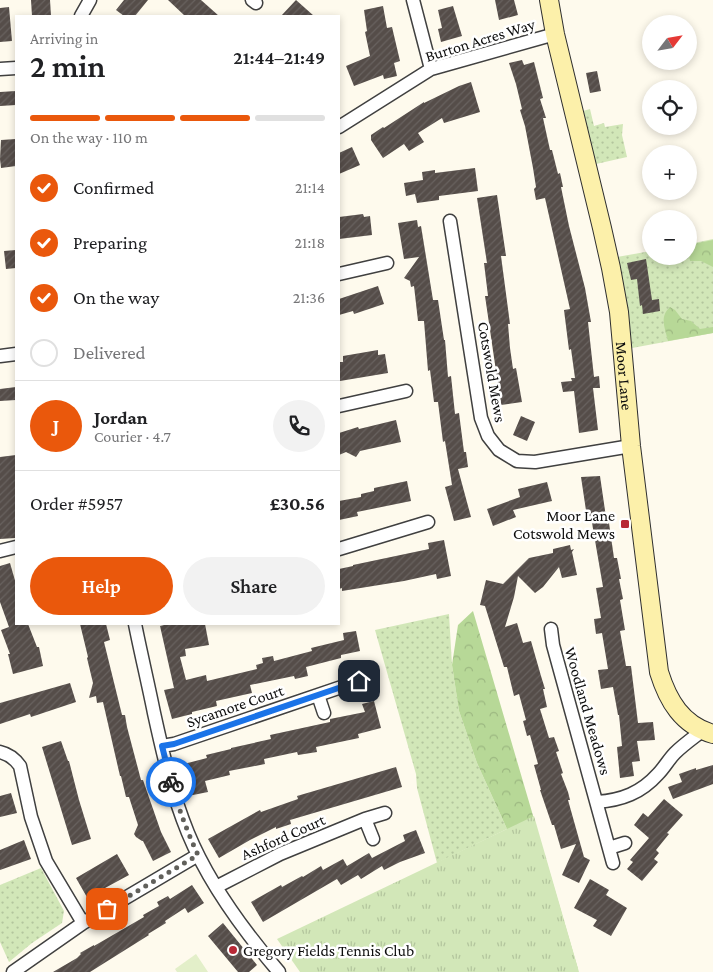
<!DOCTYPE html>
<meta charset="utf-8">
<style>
:root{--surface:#fff;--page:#f2f2f2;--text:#202124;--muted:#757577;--line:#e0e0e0;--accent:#ea580c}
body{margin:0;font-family:"Crimson Pro",serif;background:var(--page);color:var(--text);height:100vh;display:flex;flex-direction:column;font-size:19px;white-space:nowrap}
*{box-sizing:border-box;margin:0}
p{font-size:16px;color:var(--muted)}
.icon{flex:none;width:28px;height:28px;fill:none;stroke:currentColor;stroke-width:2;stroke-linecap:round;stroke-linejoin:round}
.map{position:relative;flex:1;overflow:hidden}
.details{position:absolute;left:15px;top:15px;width:325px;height:610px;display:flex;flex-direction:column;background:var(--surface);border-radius:0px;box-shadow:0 2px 8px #0003}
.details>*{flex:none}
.needle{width:32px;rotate:59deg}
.tools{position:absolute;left:642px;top:15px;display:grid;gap:10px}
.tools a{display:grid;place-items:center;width:55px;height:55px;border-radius:50%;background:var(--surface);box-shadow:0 2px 8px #0003;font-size:25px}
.pin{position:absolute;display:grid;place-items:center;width:42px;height:42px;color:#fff;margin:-21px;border-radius:10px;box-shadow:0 2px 8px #0006}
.courier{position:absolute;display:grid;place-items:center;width:50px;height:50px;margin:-25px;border:4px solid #1a73e8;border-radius:50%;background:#fff;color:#222;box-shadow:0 1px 6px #0007}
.head em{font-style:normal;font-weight:600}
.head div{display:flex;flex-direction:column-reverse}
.head{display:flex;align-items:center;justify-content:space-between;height:85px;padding:0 15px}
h1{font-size:32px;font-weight:600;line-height:38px}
.bar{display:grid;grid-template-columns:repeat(4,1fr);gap:8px 5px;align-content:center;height:60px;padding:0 15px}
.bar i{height:6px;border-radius:4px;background:var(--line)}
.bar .active{background:var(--accent)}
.bar p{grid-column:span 4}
.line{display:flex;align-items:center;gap:12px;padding:0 15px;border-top:1px solid var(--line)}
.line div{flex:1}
.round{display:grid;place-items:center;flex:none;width:52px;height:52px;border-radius:26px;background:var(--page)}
ol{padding:0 15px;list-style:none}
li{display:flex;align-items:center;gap:15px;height:55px}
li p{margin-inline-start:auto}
li .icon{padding:5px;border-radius:50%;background:var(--accent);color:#fff;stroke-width:4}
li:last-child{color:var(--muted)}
li i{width:28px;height:28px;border:2px solid var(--line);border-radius:50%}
.action{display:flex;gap:10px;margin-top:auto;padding:10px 15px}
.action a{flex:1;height:58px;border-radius:30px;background:var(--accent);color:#fff;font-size:20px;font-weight:600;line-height:58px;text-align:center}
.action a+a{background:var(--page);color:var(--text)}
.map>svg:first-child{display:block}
</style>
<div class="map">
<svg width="713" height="972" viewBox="0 0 713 972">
<defs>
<pattern id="grass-dots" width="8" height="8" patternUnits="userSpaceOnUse" patternTransform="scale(1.25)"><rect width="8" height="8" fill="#d2e7b8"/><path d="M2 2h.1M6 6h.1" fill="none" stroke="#b3c59d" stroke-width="1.8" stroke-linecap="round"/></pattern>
<pattern id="forest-crowns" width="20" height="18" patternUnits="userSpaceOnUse" patternTransform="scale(1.25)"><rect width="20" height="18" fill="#b7d897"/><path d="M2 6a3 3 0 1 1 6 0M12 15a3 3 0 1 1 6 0" fill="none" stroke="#9cb881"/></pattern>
<pattern id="park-tufts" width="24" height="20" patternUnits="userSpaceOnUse" patternTransform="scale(1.25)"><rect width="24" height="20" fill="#d2e7b8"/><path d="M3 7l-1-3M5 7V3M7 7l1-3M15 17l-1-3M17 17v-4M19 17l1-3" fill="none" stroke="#b3c59d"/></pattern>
<pattern id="building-hatch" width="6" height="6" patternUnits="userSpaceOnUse" patternTransform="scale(1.25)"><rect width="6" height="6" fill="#554d49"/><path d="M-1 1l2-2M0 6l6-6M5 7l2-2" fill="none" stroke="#68625f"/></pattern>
</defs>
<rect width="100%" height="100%" fill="#fefaed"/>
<!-- grass -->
<path fill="url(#grass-dots)" d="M590,109L594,126L604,123L605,127L623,124L622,135L627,157L596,164L583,111Z
M713,239V333L632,348L617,257L651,251V256H689V244Z
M449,614L452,665L459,711L477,763L507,829L437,863L417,788L416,774L375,630Z
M41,868L64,911L62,923L32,943L9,962L0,942V885Z"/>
<!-- forest -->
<path fill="url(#forest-crowns)" d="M713,240V267L701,261H690L689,256V245Z
M670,307L675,310L682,319L691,321L700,329L713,327V333L668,341C665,328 659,317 670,307Z
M473,611L578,969L545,972L497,890L507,829L477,763L459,711L452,665L458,625Z"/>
<!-- park -->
<path fill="url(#park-tufts)" d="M534,816L579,972H300L277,939Z"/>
<!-- pitch -->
<path fill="#e3efc9" d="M196,954L208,972H177L175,969Z"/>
<!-- building -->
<path fill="url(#building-hatch)" d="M31,0H50L51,16H32Z
M124,0H148L135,16H124L116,10Z
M168,0H201L219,16H185Z
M296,0L314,16H281Z
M495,0H514L518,15L499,20Z
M383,6L387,28L392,27L400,61L394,63L397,76L384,79L383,75L354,86L346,66L370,56L365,32L367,31L364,10Z
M453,6L462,36L441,42L438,29L442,28L438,10Z
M9,7L12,41L0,42V8Z
M522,60L524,65L534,62L543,98L540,99L546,118H543L550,150H552L558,174L560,173L563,187H561L569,226L585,288L591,322H588L594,377L599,376L600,388H593L598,430L579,433L574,391L563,392L561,382L572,381L571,378H575L571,349L569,350L564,310L570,309L545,198L536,200L534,189L536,187L533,168L525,126L520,110L522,109L516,84L509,63Z
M597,71L601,91L590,93L586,73Z
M471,82L480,112L444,123L442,118L418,133L424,142L409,151L404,144L383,158L371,140V135L383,127L384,128L424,102V103L459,86Z
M16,91V105L0,106V92Z
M16,139V166L1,168L0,159L1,140Z
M352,147L360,165L339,174V153Z
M475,168L478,191L439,196V200L417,203L415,194L406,196L404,183L423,180L422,172L435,170V173Z
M497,195L506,256H501L510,324H508L510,348L513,369L516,368L522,402L501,405L485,296H488L484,263H487L477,198Z
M363,214L364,217L370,216L372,235L339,239V217Z
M417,220L418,227L421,226L433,300H438L444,340H445L448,377L451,376L455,414L459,413L464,452H466L468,467L458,469L471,517L454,521L445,487L452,485L445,441L443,442L438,402H434L430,370L428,371L424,321H418L414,286L411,287L410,281L404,278L419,257L404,259L398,223Z
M16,250V268L6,269L4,251Z
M646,259L652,300L659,299L660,311L643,314L642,305L640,306L637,279L631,280L627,263Z
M378,286L384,304L354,314L353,311L339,315V299Z
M378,350V355L385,354L388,373L340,381L339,362H343V356Z
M16,387V400L0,401V389Z
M521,416L535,422L527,441L513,435Z
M396,420L401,442L360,451L356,457L346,452L339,455V433L358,427L359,429Z
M16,455V533L15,538L0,539V457Z
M600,476L607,524L609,523L614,558H617L621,579H619L623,599L620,600L625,630L620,631L626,666H631L638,723L653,722L655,740L637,741L640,761L632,762L634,776L620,778L617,747L622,746L619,715H618L613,687L601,689L598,670L608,669L602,633L596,634L594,619L601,618L596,588L603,587L591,517H587L581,477Z
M407,481L411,501L357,512L358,516L339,520V501L361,497V494L374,491V488Z
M547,482L552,501L513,510L516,517L493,526L487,509L520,497L518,489Z
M444,540L451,576L437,579L436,574L404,581L342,591V588L339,589V569L353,566V565L429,549L428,543Z
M570,545L571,550L574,549L572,552L577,575L562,578L559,567L543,587L535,593L518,576L514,597L505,627L517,623L523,643L531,641L541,676L545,689H543L547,707L540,709L549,738L554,737L559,751L556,752L563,773L561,774L568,792L570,800H568L584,857L590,860L579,883L562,875L576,844L561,849L554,825H552L540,790H541L534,765L538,764L530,735L527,736L523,721L526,720L519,694L514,696L507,667H504L485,606L480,605L486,580L503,584L529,558L553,553V549Z
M10,563L16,584V624H28L37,647H39L43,666L13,674L8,654H10L1,630L9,627L0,602V566Z
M80,624H106L110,640L104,642L122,715H125L127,727L141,780H143L161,832L171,852L153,861L143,841H142L136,837L134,834L138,825L129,797H126L121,776H120L103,702L97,703L96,696L89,698L93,683L87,658L88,657Z
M168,624H205L209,645L185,649L186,656L180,657L186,680L206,675L207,681L257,669L256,665L263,663L262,658L273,656L274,661L312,651L311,648L344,640L343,633L356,631L360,651L341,655V658L306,667L308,676L295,679L294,676L250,685L252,693L216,701L217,706L192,712V714L172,719L164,690L174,688L160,626Z
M70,683L76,702L31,717L30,714L0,724V703Z
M374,701L381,728L358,734L359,738L316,747L317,752L298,755L297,752L264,759L265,764L229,771L230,775L205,781L208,792L188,796L180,765L207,758L206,755L231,749V748L271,739L270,735L330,722V719L365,712L362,704Z
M61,741L68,761H69L79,800L91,839L72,845L42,747Z
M713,765V784L673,799L668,787L682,782L679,774L696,768V770Z
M396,767L402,787L290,820L291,824L276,829V827L250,840L219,858L208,839L260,810L261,812L298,799L297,796Z
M11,793L17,813L0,817V796Z
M664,799L683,815L667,833L669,834L656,850L659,853L654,859L658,862L642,881L627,869L633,862L630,860L649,838L634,825L643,813L648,817Z
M416,830L425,853L400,862L384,870L382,866L361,879L358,875L341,885L337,879L263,922L251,902L281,885L282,887L302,876L303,877L321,866L323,870L343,859L347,866L369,853L372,858L405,841L403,835Z
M24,840L31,859L0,870V850Z
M117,854L129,875L105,888L106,889L88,899L76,878Z
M590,879L609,890L606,895L627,908L611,936L593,926L597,920L574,908Z
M192,885L204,903L188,913L185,908L165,921L166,923L148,934L149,935L90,972H53L77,958L81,954L80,953L94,945V946L144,917L143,915L159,906L157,902L168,896L170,899Z
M223,923L257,965L249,972H238L208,936Z"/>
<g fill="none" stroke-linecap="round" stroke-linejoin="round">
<defs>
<path id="street" d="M252,0L256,3
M413,0L431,69
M81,16L90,0
M0,69L16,68
M339,127L431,69L555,34
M450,221L481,418L488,436L499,450L517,461L535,462L631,446
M339,274L387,263
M0,356L16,354
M339,406L406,391
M339,549L428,522
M0,551L16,547
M135,624C141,654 148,683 154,713C163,754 172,794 188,833C209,884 243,930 279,972
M551,629L553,645L613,863
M318,695L324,713
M162,746L174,744L359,681
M0,752C9,754 15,759 20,766L31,817L46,861L83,923
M597,802C622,800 641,793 658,774C664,768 669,759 675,753C683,745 693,738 702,731
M365,819L373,839
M609,848L625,843
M216,887L280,854L365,819L385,813
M13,972L83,923L198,855"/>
<g id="secondary">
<path id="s1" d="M549,0L555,34L602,228L611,268L619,312L631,446L659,672C668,701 682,725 713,734"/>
</g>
</defs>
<!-- street casing -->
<use href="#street" stroke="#404040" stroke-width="15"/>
<!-- secondary casing -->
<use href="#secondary" stroke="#2f2f2f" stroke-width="20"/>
<!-- street -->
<use href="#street" stroke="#fff" stroke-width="12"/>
<!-- secondary -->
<use href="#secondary" stroke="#fcf0aa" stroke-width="18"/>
</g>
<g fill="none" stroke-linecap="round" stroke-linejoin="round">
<!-- done -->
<path stroke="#61605b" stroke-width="5" stroke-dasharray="0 9" d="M107,909L198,855C187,831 178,807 171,782"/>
<!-- route -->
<path stroke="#1a73e8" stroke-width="6" d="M171,782L162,746L174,744L359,681"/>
</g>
<!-- markers -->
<g fill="#b82936" stroke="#fff" stroke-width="2">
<rect x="620" y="519" width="10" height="10" rx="2.5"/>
<circle cx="233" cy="950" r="5"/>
</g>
<g text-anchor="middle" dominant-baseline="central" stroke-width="5" stroke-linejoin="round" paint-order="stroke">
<!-- street labels -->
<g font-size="16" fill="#0d0d0d" stroke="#fff">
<text transform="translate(480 40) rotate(-17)">Burton Acres Way</text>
<text transform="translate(492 372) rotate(80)">Cotswold Mews</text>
<text stroke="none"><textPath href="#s1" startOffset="384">Moor Lane</textPath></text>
<text transform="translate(235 706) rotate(-19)">Sycamore Court</text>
<text transform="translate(588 711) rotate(74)">Woodland Meadows</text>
<text transform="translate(283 837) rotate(-24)">Ashford Court</text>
</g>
<!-- poi labels -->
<g font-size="16" fill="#0d0d0d" stroke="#fff" text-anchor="end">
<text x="615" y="515">Moor Lane<tspan x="615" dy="18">Cotswold Mews</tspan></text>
<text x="243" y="950" text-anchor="start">Gregory Fields Tennis Club</text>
</g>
</g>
</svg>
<div class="tools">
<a><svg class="needle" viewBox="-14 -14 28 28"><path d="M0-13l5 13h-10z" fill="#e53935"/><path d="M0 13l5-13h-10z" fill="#757577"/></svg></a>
<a><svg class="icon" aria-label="locate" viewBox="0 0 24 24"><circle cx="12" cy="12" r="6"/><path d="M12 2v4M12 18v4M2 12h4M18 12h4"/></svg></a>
<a>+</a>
<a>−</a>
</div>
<div class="pin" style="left:107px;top:909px;background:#ea580c"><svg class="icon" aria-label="bag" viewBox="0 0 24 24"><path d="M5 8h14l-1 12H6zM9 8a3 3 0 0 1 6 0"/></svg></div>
<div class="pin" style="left:359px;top:681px;background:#1f2937"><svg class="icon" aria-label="home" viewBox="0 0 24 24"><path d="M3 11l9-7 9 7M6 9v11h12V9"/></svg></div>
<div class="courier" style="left:171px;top:782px"><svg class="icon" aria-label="bike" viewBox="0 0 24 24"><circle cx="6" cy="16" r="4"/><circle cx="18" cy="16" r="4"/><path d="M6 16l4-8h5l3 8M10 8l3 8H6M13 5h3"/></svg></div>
<section class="details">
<div class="head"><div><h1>2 min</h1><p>Arriving in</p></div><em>21:44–21:49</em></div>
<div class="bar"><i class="active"></i><i class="active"></i><i class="active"></i><i></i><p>On the way · 110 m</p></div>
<ol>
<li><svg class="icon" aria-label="check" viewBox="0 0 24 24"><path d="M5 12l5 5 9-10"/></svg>Confirmed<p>21:14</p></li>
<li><svg class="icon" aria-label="check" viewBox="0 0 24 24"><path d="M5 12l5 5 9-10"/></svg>Preparing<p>21:18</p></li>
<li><svg class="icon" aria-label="check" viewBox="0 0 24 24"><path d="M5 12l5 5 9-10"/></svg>On the way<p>21:36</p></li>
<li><i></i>Delivered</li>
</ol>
<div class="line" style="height:90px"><b class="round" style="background:var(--accent);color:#fff">J</b><div><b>Jordan</b><p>Courier · 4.7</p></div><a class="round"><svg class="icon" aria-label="phone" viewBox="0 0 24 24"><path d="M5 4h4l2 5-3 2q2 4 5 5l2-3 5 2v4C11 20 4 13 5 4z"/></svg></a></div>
<div class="line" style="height:65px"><div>Order #5957</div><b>£30.56</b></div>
<div class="action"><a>Help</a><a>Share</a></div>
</section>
</div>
